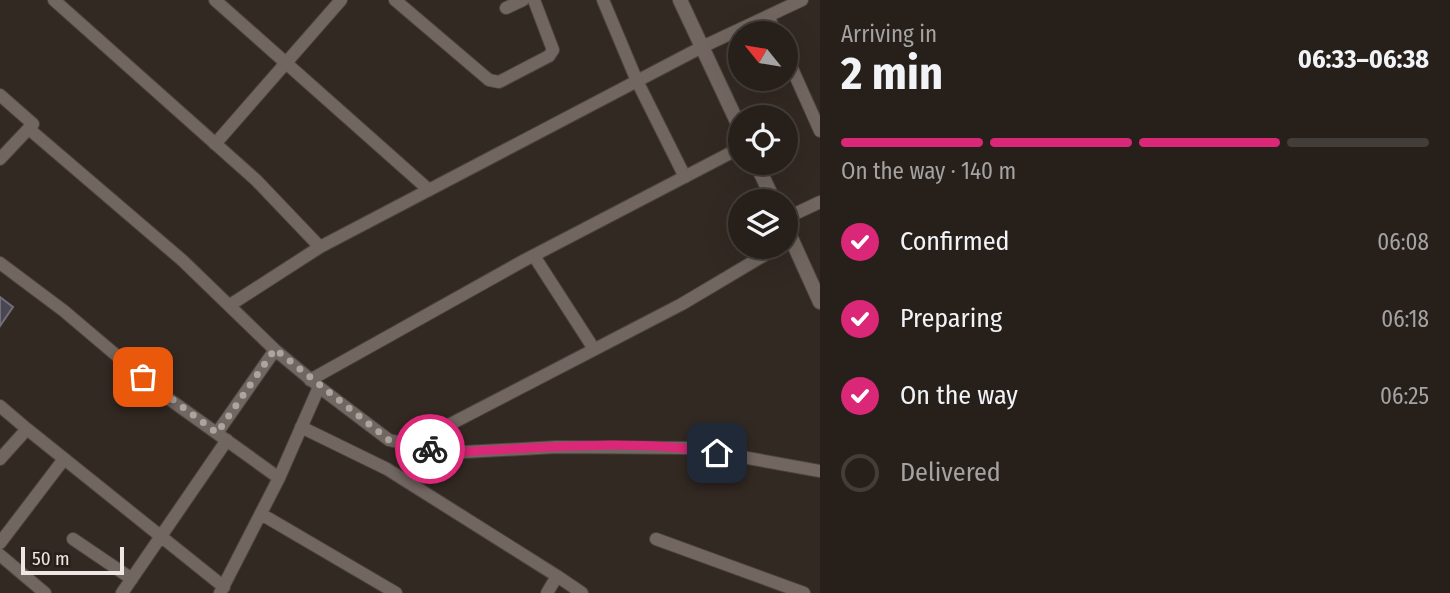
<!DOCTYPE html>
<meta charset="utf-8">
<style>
:root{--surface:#261f1a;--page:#2e2723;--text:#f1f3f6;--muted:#a4a2a2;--line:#423d39;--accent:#db2777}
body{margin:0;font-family:"Fira Sans Condensed",sans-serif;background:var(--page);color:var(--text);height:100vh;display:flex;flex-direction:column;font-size:26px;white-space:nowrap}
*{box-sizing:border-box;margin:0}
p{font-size:23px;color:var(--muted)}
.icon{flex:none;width:38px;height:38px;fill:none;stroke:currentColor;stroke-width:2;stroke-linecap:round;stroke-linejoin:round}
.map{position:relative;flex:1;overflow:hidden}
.sheet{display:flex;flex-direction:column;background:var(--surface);width:630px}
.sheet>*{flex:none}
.needle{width:46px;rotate:300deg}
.tools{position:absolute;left:728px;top:21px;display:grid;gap:14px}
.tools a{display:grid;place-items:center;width:70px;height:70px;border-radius:50%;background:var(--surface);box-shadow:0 7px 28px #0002,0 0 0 2px var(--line);font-size:35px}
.scale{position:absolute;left:21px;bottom:18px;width:103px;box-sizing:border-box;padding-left:7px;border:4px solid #ede6e2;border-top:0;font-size:19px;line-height:24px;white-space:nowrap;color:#ede6e2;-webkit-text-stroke:5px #291f19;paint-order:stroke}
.pin{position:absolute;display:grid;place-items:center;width:60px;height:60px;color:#fff;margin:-30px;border-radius:14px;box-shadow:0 4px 10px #0006}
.courier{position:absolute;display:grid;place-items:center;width:70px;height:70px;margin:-35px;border:5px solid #db2777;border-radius:50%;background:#fff;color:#222;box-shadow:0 2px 9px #0007}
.overview em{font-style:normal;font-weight:700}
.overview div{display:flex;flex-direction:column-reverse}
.overview{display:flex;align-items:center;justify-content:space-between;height:119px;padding:0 21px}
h1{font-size:46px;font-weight:700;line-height:52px}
.bar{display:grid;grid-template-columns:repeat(4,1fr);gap:10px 7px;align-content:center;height:84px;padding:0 21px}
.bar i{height:9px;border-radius:5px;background:var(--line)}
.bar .selected{background:var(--accent)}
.bar p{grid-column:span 4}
ol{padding:0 21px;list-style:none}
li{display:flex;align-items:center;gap:21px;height:77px}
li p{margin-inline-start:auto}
li .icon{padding:7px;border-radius:50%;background:var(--accent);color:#fff;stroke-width:4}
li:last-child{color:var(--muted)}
li i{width:38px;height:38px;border:4px solid var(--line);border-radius:50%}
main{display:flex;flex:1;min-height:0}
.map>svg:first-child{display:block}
</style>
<main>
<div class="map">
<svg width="820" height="593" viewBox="0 0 820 593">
<rect width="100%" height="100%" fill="#332923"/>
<!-- building -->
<path fill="#494752" stroke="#716e7a" stroke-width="2" d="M0,297L13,307L0,326Z"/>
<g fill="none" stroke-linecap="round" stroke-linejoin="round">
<defs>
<path id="minor" d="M54,0L256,180L320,247
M215,0L429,190
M395,0L489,80L499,82L549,56L553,50L534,0
M603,0L637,81L685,177
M506,8L523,0
M768,16L776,33
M786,55L820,131
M0,95L33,124L0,159
M29,129L182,260L275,350L316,384
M215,144L341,0
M786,218L820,202
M534,256L594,349
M0,263L64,311L162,394L279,478
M230,305L320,247L702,47L802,0
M310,380L523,261L740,148
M0,406L27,429L0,459
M301,427L387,469L557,576L547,593
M27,429L224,587
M217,433L275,350
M410,445L682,304L778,247
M261,514L396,593
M73,539L132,579
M656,539L804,593
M0,543L64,459
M0,555L45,593
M557,576L582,593
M122,593L227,440
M220,593L279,478L319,387L389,440L446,453L557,447L692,448L820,471"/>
<path id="tertiary" d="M680,0L740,128
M756,163L774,201
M786,227L820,302"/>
</defs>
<!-- minor casing -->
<use href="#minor" stroke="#4d443f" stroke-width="14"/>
<!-- tertiary casing -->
<use href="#tertiary" stroke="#4d443f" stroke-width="16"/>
<!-- minor -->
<use href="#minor" stroke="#726660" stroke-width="12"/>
<!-- tertiary -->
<use href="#tertiary" stroke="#726660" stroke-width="14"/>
</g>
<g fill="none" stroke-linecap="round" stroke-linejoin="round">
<!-- done -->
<path stroke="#aca49f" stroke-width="7" stroke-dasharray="0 12.6" d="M143,377L217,433L275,349L389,440L430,449"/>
<!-- route -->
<path stroke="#db2777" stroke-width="9" d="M430,449L446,453C532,448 633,438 717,453"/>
</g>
</svg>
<div class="tools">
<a><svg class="needle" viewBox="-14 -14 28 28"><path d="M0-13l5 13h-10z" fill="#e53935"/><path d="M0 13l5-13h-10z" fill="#a4a2a2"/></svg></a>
<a><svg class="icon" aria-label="locate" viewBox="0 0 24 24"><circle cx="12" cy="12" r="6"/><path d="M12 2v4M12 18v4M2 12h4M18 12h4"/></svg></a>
<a><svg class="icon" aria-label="layers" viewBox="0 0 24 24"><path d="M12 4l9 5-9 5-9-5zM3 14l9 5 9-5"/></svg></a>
</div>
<div class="scale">50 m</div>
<div class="pin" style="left:143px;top:377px;background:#ea580c"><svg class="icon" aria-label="bag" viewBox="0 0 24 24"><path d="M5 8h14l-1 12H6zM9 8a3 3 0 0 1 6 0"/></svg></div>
<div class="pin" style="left:717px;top:453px;background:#1f2937"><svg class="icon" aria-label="home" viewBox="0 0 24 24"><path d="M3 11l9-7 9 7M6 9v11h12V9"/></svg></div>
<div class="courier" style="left:430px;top:449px"><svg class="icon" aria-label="bike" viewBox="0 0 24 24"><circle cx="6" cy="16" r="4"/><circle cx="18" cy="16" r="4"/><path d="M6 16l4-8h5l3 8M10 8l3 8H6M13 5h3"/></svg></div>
</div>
<section class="sheet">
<div class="overview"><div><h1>2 min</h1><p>Arriving in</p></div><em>06:33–06:38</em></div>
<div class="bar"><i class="selected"></i><i class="selected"></i><i class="selected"></i><i></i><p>On the way · 140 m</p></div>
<ol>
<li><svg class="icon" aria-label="check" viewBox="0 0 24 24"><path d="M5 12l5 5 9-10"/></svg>Confirmed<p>06:08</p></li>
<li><svg class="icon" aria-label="check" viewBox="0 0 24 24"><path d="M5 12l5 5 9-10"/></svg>Preparing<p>06:18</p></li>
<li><svg class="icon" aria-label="check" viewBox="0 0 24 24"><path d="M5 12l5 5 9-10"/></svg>On the way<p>06:25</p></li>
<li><i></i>Delivered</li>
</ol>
</section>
</main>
